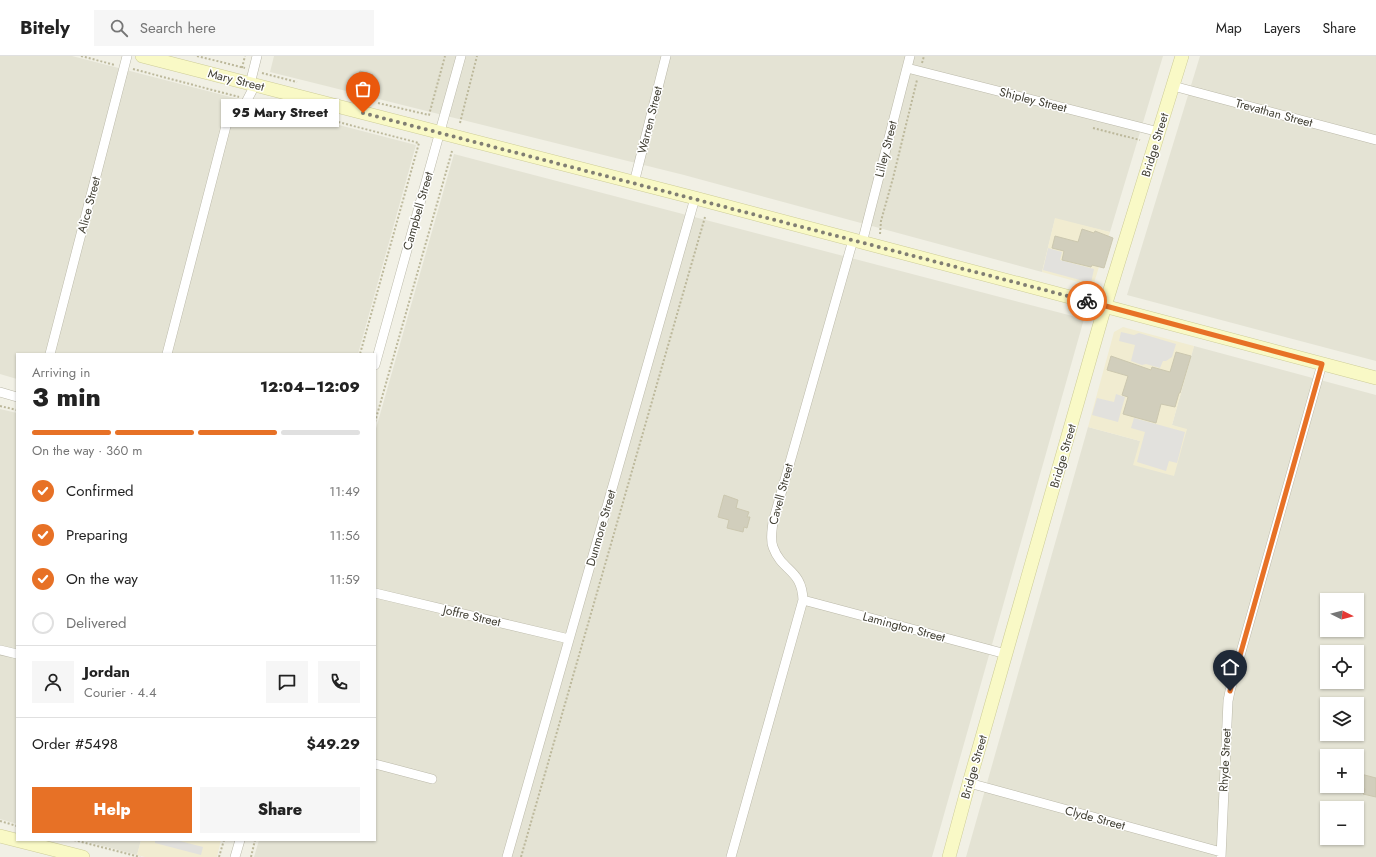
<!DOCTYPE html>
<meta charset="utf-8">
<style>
:root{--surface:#fff;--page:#f6f6f6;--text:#222;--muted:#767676;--line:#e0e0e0;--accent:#e77126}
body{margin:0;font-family:Jost,sans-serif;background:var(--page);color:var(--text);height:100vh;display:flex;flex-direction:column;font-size:15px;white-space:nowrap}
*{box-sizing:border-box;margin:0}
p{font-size:13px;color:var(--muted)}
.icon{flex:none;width:22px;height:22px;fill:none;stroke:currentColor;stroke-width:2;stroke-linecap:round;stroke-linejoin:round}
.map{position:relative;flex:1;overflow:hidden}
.sheet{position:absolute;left:16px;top:297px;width:360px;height:488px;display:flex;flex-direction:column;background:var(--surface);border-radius:0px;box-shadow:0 1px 3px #0004}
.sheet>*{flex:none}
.needle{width:26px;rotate:96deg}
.tools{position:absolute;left:1320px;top:537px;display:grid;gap:8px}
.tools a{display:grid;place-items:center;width:44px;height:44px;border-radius:0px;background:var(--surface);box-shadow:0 1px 3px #0004;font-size:20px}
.pin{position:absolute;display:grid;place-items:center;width:34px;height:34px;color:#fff;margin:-41px -17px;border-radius:50% 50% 50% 0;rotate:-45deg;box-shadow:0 0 4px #0007}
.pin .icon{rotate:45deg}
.courier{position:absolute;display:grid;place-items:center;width:40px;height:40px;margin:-20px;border:3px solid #e77126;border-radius:50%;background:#fff;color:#222;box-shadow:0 1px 5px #0007}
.bubble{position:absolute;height:28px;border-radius:0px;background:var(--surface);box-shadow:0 1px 3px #0004;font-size:13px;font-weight:800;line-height:28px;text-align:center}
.overview em{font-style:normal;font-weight:800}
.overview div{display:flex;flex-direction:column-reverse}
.overview{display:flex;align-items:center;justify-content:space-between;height:68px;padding:0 16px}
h1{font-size:26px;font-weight:800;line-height:30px}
.bar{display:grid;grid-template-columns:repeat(4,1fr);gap:6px 4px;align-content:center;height:48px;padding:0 16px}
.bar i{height:5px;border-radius:3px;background:var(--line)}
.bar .current{background:var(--accent)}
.bar p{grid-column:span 4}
.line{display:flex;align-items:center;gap:10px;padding:0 16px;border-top:1px solid var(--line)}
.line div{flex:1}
.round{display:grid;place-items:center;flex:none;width:42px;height:42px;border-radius:0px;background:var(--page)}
ol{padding:0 16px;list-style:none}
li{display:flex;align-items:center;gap:12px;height:44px}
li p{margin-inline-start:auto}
li .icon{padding:4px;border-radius:50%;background:var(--accent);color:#fff;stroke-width:4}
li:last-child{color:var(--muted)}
li i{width:22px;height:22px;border:2px solid var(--line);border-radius:50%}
.button{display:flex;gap:8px;margin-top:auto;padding:8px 16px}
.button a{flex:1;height:46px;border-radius:0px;background:var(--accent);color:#fff;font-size:16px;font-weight:800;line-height:46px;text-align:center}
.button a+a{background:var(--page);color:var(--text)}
header{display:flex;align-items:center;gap:24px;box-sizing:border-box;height:56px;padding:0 20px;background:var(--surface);border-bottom:1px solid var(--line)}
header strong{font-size:19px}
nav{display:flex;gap:22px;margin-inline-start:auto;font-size:14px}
.search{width:280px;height:36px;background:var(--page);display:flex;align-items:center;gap:10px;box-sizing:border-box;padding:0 14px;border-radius:0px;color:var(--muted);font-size:15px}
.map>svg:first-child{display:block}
</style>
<header>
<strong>Bitely</strong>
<div class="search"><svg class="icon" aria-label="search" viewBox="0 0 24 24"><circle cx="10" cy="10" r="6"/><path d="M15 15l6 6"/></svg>Search here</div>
<nav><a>Map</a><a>Layers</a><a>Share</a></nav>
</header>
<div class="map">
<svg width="1376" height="801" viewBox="0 0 1376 801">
<rect width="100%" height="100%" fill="#f1f0e5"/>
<!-- residential -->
<path fill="#e4e3d4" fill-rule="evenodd" d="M0,0H72L416,89L358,298H17V323L0,318Z
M274,0H1163L1110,176L1055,163L1042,216L684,119L270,16Z
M1200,0H1376V305L1127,239Z
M454,98L1084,263L932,801H254L259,784H375V376Z
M1194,290L1376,339V801H966L1088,371L1140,385L1187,374L1172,369ZM1327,544H1357V574H1327ZM1327,596H1357V626H1327ZM1327,648H1357V678H1327ZM1327,700H1357V730H1327ZM1327,752H1357V782H1327Z
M0,353L17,357V768L0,763Z
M80,784H141L137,799Z"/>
<!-- commercial -->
<path fill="#f1ecd1" d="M1055,162L1110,176L1093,230L1042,216Z
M1123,271L1194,290L1172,369L1187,373L1174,420L1133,409L1140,385L1088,371L1114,276Z
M141,784H221L217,801H145L137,799Z"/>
<!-- parking -->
<path fill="#e2e1dd" d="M1048,192L1062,196L1060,204L1094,213L1091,227L1043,214Z
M1121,276L1134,279L1139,277L1176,288L1172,301L1166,305H1163L1160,312L1146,308L1142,309L1131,305L1135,289L1119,285Z
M1116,338L1125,341L1118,366L1092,359L1097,342L1114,346Z
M1134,362L1185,376L1177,407L1169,405L1166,415L1137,406L1145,376L1131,372Z
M155,784H176L203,791L201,799L155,787Z"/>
<!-- building -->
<path fill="#d1cebc" stroke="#cbc7af" d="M360,15L373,19L368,42L366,41L365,45L354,42L355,38H353Z
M1082,173L1094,177L1095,175L1113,182L1104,212L1092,209L1091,211L1062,204L1064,195L1052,192L1055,180L1078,186Z
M1176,296L1191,300L1180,337H1179L1175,351L1161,348L1156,367L1123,358L1128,341L1122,339L1128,320L1107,314L1111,300L1151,314L1152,311L1170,316Z
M724,439L738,444L736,452L749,456L747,461H750L747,472L744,471L743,476L727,472L729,464L718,461Z
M1357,717L1376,722V741L1363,738L1365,733L1357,731Z"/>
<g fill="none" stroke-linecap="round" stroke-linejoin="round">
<defs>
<path id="street" d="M907,12L1159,76
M250,28L257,0
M1173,30L1376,84
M634,127L666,0
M862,187L910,0
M50,298L127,0
M167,298L226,70L232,59L244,50L255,29
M375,309L461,0
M0,336L17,341
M375,537L569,583
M803,544L1006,598
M0,594L17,598
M375,708L432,723
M969,727L1221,796
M235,801L240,784
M507,801L695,142
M731,801L803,544C802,513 782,516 773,491C770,483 772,475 773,466L853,184
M1221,801L1228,645L1230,635L1322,308"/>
<path id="secondary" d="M142,0L695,142L1376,322
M0,780L83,801
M949,801L969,727L1105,250L1182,0"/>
</defs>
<!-- street casing -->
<use href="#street" stroke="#bbb9a9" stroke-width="10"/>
<!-- secondary casing -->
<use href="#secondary" stroke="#cdcc98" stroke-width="14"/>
<!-- path -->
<path stroke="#bcb89b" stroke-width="2" stroke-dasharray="2 2" stroke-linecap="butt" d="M81,0L115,9
M197,0L245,12
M922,7L924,0
M242,12L245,0
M133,13L239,41
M262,17L297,26
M257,45L419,87L360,298
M378,47L429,59L445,0
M460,67L477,0
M1093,72L1140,84
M880,178L881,165L893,122L917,24
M0,350L17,354
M375,366L452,95
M0,765L17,770
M74,784L140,801
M219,801L224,784
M251,801L255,784
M521,801L705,161"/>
<!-- street -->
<use href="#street" stroke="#fff" stroke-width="9"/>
<!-- secondary -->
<use href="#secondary" stroke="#f9f9c6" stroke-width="13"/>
</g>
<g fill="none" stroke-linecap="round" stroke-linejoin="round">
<!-- done -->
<path stroke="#807e73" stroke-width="4" stroke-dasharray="0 7.2" d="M363,57L1087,245"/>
<!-- route -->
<path stroke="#e77126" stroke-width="5" d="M1087,245L1322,308L1230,635"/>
</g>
<g text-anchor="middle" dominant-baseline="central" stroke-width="3" stroke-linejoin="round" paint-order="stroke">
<!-- street labels -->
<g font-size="12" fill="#434135" stroke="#fff">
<text transform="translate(236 24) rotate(14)">Mary Street</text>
<text transform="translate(1033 44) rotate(14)">Shipley Street</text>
<text transform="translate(1274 57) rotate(15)">Trevathan Street</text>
<text transform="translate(650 64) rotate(-76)">Warren Street</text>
<text transform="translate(1155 89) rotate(-73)">Bridge Street</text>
<text transform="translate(886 93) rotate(-76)">Lilley Street</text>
<text transform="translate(89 149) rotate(-75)">Alice Street</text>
<text transform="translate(418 155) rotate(-74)">Campbell Street</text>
<text transform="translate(1063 400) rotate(-74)">Bridge Street</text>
<text transform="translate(781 438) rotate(-75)">Cavell Street</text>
<text transform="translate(601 472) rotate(-74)">Dunmore Street</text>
<text transform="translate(472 560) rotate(13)">Joffre Street</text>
<text transform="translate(904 571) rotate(15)">Lamington Street</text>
<text transform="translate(1225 704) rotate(-87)">Rhyde Street</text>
<text transform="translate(974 711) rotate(-74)">Bridge Street</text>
<text transform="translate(1095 762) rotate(15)">Clyde Street</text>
</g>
</g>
</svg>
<div class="tools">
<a><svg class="needle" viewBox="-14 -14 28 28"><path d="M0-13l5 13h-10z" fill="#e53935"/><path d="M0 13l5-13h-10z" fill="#767676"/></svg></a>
<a><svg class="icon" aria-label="locate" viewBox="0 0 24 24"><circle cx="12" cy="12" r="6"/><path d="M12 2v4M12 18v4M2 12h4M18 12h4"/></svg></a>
<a><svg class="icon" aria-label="layers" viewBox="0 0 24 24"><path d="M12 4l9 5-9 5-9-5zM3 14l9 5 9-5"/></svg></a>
<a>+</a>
<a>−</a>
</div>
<div class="pin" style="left:363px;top:57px;background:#ea580c"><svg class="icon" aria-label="bag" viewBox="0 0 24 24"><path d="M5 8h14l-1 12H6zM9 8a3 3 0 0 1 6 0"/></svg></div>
<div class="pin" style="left:1230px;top:635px;background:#1f2937"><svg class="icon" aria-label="home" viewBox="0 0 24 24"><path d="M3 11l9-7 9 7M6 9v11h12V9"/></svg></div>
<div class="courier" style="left:1087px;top:245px"><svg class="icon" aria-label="bike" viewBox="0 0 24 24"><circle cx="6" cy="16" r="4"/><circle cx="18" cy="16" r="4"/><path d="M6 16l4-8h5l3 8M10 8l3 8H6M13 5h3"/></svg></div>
<div class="bubble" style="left:221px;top:43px;width:118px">95 Mary Street</div>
<section class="sheet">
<div class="overview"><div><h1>3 min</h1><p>Arriving in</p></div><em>12:04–12:09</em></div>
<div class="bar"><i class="current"></i><i class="current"></i><i class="current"></i><i></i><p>On the way · 360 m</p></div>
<ol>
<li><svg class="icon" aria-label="check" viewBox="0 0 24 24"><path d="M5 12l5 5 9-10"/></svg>Confirmed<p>11:49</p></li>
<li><svg class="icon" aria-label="check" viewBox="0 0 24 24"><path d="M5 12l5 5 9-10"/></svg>Preparing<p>11:56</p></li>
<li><svg class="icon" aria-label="check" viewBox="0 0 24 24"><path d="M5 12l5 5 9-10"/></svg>On the way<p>11:59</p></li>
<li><i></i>Delivered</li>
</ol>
<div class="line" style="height:72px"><a class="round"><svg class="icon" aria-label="person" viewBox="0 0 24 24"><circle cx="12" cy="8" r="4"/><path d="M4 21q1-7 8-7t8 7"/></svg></a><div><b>Jordan</b><p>Courier · 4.4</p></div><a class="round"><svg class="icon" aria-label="chat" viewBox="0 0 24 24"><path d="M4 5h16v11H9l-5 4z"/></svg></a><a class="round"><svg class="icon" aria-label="phone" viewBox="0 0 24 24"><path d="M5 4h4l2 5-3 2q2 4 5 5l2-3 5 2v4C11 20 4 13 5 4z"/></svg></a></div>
<div class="line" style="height:52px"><div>Order #5498</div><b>$49.29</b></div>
<div class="button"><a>Help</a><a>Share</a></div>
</section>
</div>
